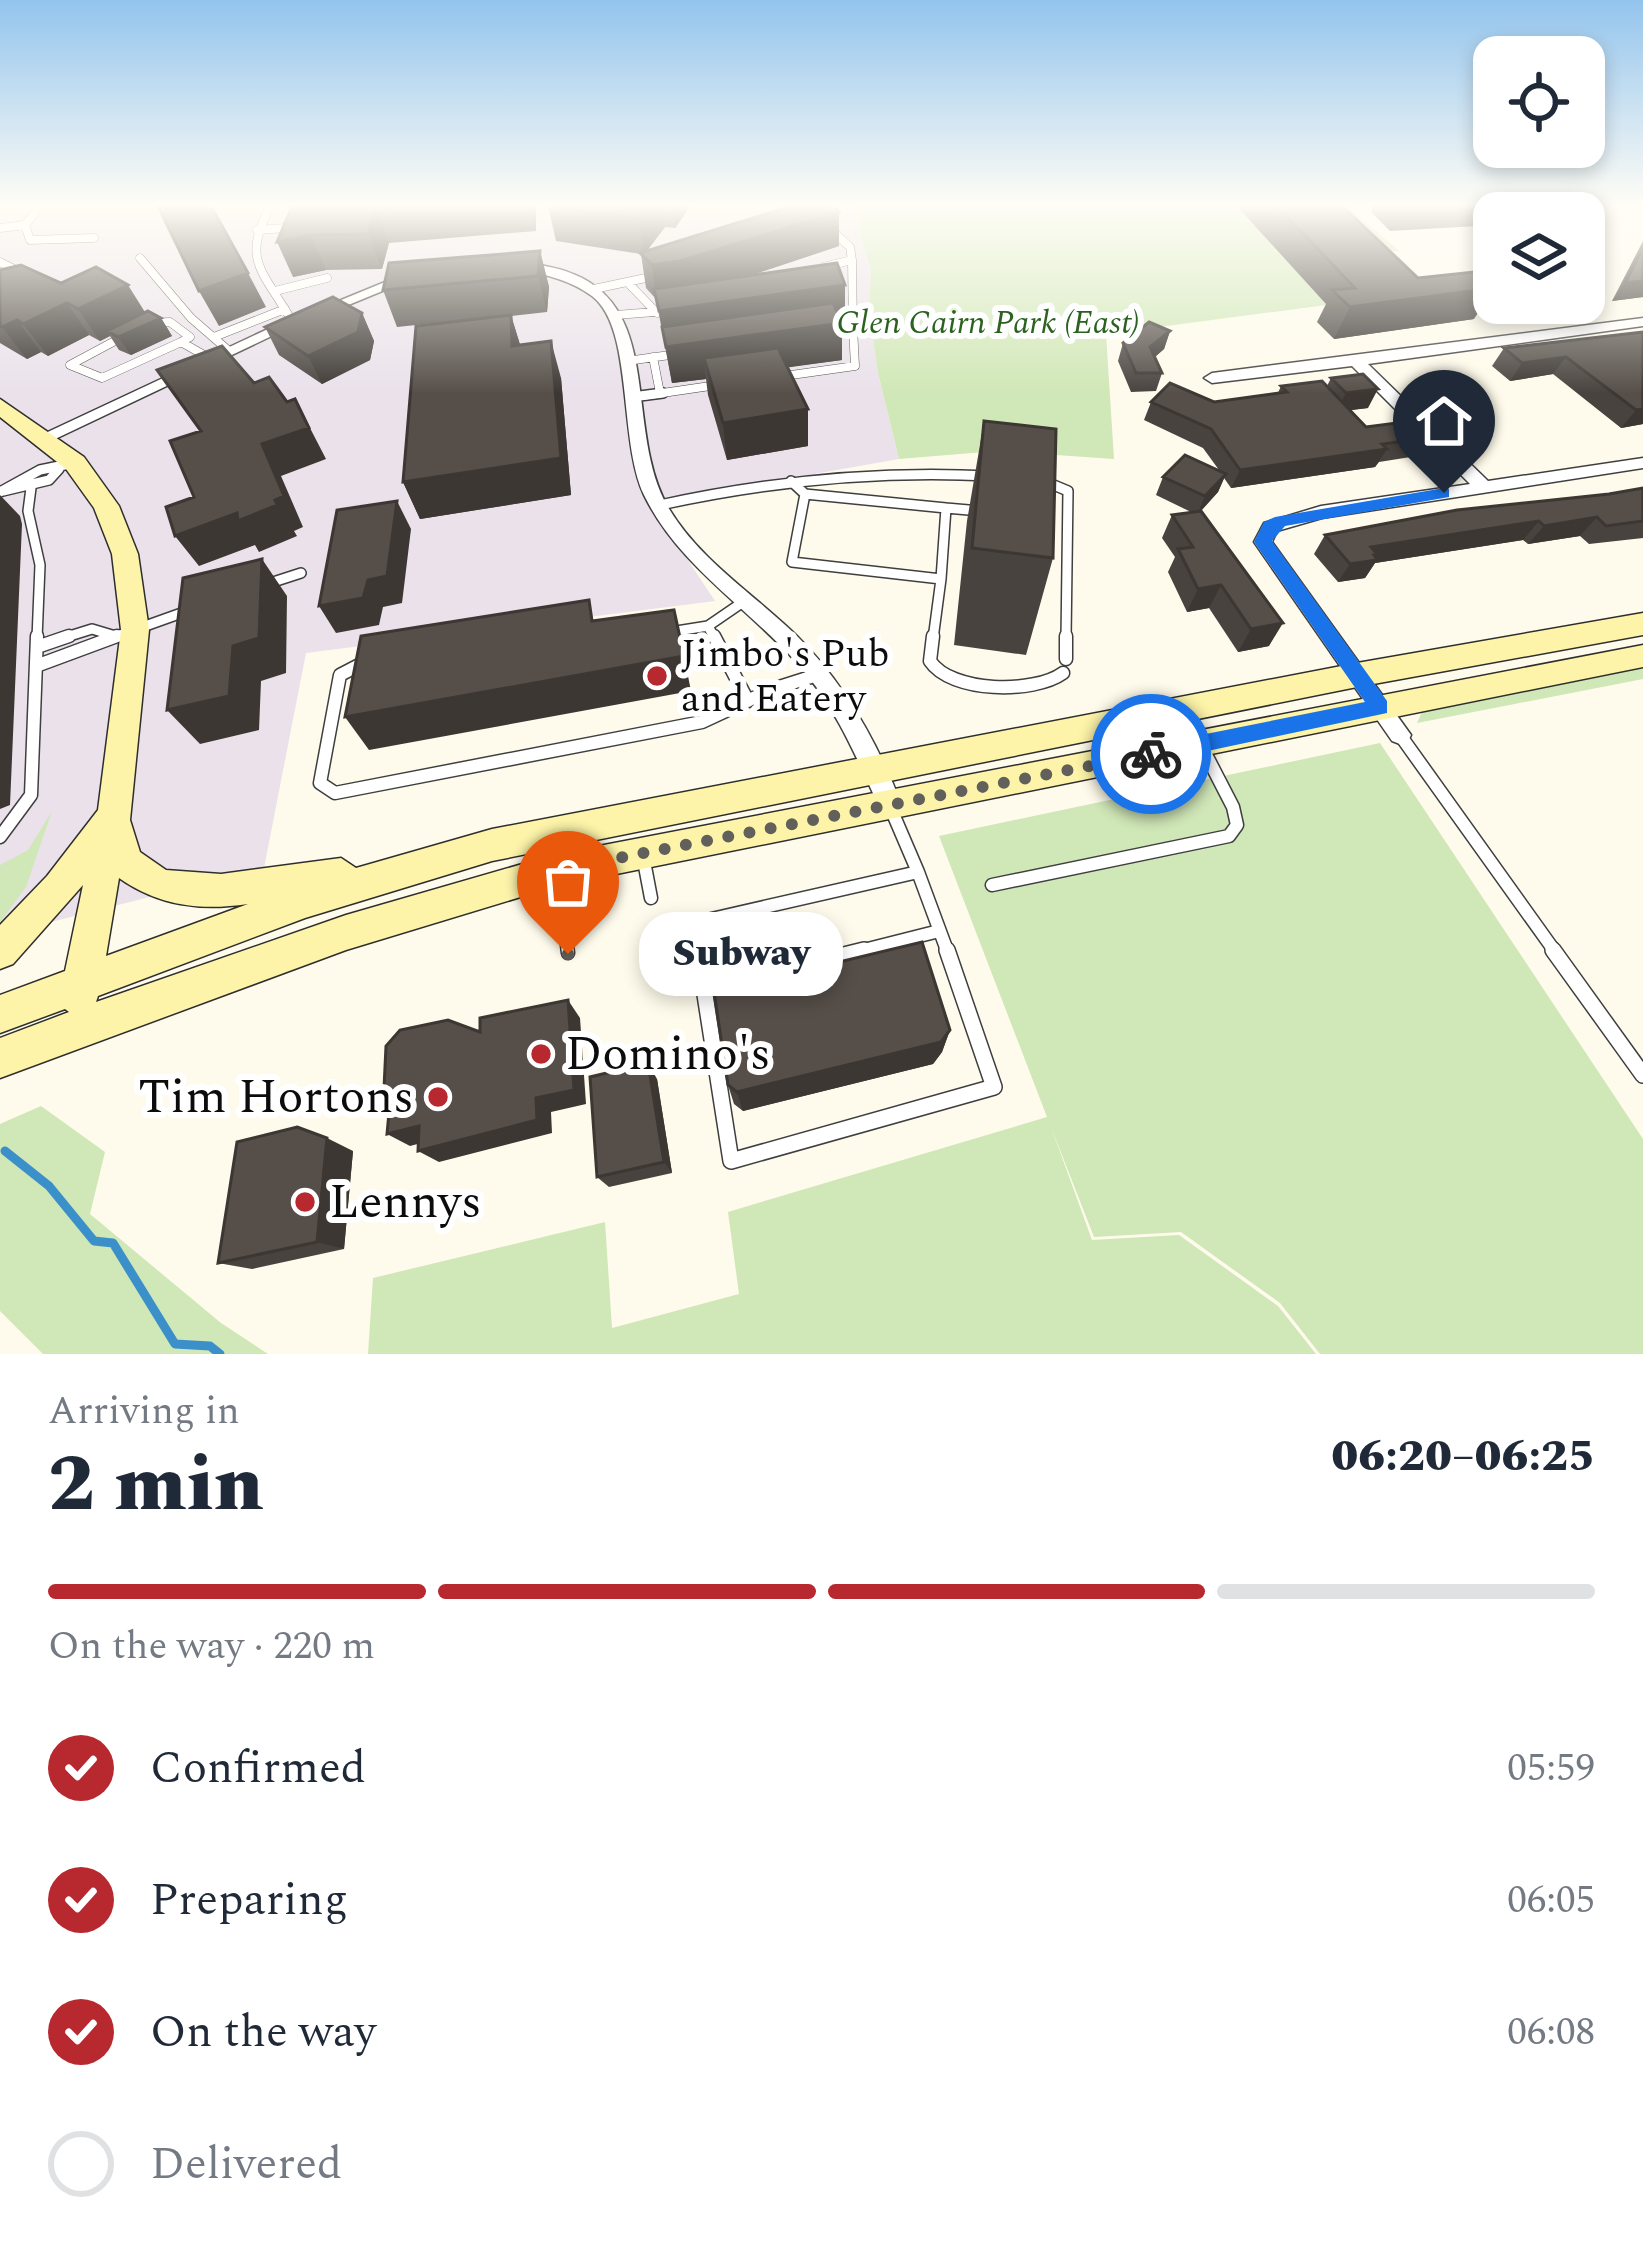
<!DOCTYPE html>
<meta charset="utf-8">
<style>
:root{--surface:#fff;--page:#f2f2f3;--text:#1f2937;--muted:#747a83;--line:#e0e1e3;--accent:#b8292f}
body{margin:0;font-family:Spectral,serif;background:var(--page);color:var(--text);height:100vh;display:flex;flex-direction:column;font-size:45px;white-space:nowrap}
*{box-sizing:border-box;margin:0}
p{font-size:39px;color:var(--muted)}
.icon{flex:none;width:66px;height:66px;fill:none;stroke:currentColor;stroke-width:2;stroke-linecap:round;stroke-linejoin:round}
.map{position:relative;height:1354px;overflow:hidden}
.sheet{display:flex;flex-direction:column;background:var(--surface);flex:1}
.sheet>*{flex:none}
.fabs{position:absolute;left:1473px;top:36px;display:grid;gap:24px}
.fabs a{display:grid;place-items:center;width:132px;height:132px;border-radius:24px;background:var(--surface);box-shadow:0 6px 18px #0003;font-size:60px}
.pin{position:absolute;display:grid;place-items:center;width:102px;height:102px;color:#fff;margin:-123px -51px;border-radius:50% 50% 50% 0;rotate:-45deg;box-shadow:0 0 12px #0007}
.pin .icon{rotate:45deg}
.courier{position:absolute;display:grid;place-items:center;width:120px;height:120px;margin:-60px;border:9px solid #1a73e8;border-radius:50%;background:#fff;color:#222;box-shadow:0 3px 15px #0007}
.bubble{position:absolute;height:84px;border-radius:36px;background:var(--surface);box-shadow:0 6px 18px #0003;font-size:39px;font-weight:800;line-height:84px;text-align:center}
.overview em{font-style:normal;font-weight:800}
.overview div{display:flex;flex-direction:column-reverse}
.overview{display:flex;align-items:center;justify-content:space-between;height:204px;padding:0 48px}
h1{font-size:78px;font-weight:800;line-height:90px}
.bar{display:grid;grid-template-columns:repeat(4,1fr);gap:18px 12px;align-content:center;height:144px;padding:0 48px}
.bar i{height:15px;border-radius:9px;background:var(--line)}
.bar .selected{background:var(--accent)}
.bar p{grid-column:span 4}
ol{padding:0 48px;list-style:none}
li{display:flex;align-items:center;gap:36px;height:132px}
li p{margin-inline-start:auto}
li .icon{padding:12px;border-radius:50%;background:var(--accent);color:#fff;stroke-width:4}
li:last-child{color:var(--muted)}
li i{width:66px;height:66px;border:6px solid var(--line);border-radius:50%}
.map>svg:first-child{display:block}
</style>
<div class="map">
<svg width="1643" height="1354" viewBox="0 0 1643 1354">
<rect width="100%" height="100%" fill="#fefbec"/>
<!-- industrial -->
<path fill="#eae1eb" d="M0,204H857L861,237L871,270L869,313L878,373L899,459L650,503L715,601L306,653L264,868L0,935Z"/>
<!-- green -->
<path fill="#d0e7b7" d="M857,204H1345L1399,251L1377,253L1417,293L1106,334L1114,459L996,451L899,459L878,373L869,313L871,270L861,237Z
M1643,666V679L1417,723L1422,712Z
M1380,743L1643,1139V1354H1320L1280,1303L1181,1232L1094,1237L1051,1127L1092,1240L1179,1235L1278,1306L1316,1354H368L373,1278L605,1222L612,1328L739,1294L728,1212L1047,1117L939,836Z
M52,811L26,887L0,922V865L28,850Z
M41,1106L105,1152L90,1214L221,1323L268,1354H43L0,1311V1124Z"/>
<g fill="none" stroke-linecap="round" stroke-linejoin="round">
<!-- stream -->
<path stroke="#3c90c9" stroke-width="9" d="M5,1151L49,1186L94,1241L113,1243L175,1344L210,1346L220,1354"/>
<defs>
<path id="lane-far3" d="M272,204C239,261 264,271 293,323
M25,225L30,240L94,238
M828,227L850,247L852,260
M0,228L25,225L42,204
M257,230L286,228L298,204
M140,258L191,318L229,351
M0,262L24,274
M823,267L852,260L853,328L832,331
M630,285L657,313
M594,289L655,276
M275,291L327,278
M616,315L667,311
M148,323L170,322L190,337L181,342L211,359
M126,335L70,365L102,378L181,342
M214,337L285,309
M653,357L660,393
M627,361L677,354
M777,377L855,366L853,328
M642,396L717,385"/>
<path id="lane-far2" d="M632,397L663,393
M791,481L805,494L792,562L941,579L946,508L980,511
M1044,481L1068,491L1066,639
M31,488L28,511L40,565L37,639
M3,491L49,480L59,469
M0,492L40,470L74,463
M805,494L946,508
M660,505C770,481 877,470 990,476
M264,585L301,573
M708,626L715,639
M664,633L708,626L743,602
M60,639L92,629L112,635
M109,639L190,610
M933,639L941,579"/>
<path id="lane-far1" d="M714,636L748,701
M933,636L930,661C951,693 1034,694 1063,673
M37,647L69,636
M1066,659V636
M365,662L340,675L320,783L335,793L702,722L773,689L817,675
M36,666L117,636
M1400,735L1556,953
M891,809L918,872
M0,837L31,795L37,636
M643,856L651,898
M918,872L948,953
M558,874L568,953
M992,885L1229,836L1237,825L1233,807L1202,747
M699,953L694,923L918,872
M852,953L939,931"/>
<path id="lane" d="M698,950L731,1161L994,1087L947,950
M1553,950L1643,1075
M703,990L864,950"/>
<path id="street" d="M520,261C537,265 557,267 573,274C664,310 624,431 668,507C699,560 754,594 797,636C845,684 878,743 902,806L898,813L890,816L882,813C857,759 837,708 797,663C746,606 678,565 644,495C618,440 634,328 592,296C569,279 542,274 515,268V262Z
M402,275L414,278L324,315L312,312Z
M1643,318V326L1368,364L1488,481L1643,458V468L1322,518L1277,531L1272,542L1411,735L1408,741L1400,744L1392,741L1254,542L1264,523L1321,506L1470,484L1352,366L1212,383L1204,378L1212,373Z
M285,321L297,324L51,441H39L37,437Z"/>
<path id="secondary" d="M0,399L84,457L119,506L138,554L149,630L130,820L140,852L166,870L221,874L341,858L356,868L492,829L1357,663L1643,613V635L1357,687L492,861L305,918L98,996L96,1002L346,915L557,854L1643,645V667L557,886L346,950L0,1078V1038L69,1012L65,1009L0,1033V995L65,971L83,885L13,964L0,969V925L47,876L98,810L121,630L112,554L94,508L66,469L0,417ZM119,878C159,906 200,911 248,904L106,956Z"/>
</defs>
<!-- lane-far3 casing -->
<use href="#lane-far3" stroke="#3f3f3f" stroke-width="9"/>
<!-- lane-far2 casing -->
<use href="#lane-far2" stroke="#3f3f3f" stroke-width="12"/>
<!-- lane-far1 casing -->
<use href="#lane-far1" stroke="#3f3f3f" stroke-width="15"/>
<!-- lane casing -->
<use href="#lane" stroke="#3f3f3f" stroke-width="18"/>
<!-- street casing -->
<use href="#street" stroke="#3f3f3f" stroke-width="3"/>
<!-- secondary casing -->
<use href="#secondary" stroke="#2e2e2e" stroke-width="3"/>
<!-- lane-far3 -->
<use href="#lane-far3" stroke="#fff" stroke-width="8"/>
<!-- lane-far2 -->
<use href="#lane-far2" stroke="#fff" stroke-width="9"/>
<!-- lane-far1 -->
<use href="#lane-far1" stroke="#fff" stroke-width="12"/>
<!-- lane -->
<use href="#lane" stroke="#fff" stroke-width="15"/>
<!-- street -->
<use href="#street" fill="#fff" fill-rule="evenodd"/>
<!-- secondary -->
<use href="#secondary" fill="#fdf4a9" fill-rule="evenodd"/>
</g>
<!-- wall -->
<path fill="#49433f" d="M293,204H536V231L389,243L382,269L326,270L293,277Z
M550,204H689V208L675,228L665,227L647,251L839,246L749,276L845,321H842V360L787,367L808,446L727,460L708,395L706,379L672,383L656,299L646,288L641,254L556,241L548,206Z
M1235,204H1340L1418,278L1474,319L1334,339L1317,322L1326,304Z
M1374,204H1602L1587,227H1584V213H1494V225L1390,231L1371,212Z
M1643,241V297L1612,301Z
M540,251L549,287L547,312L511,316L520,345L561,378L571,495L420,519L403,482L482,318L397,327L383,290Z
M0,270L61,283L146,312L161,318L172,336L131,355L119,350L110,336L100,341L89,335L48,356L41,352L27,359L0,343Z
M362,313L374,341L370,360L322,384L279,355L265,327Z
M1170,331L1164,349L1155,357L1162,373L1156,391L1131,392L1118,361L1123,343Z
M1643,332V424L1621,428L1553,374L1510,381L1492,366L1504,348Z
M1331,378L1368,408L1350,410L1366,427L1429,438L1417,456L1379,462L1375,467L1231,488L1224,478L1218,492L1201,511L1269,646L1238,652L1209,608L1187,612L1168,572L1175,557L1162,538L1172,515L1191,512L1156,495L1163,477L1219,470L1203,448L1144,420L1151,402H1214L1278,393L1281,386H1327Z
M984,421L1053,558L1026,655L954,645L967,521Z
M1643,488V538L1589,544L1580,536L1528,544L1523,540L1375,563L1365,578L1338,582L1314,554L1325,535Z
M950,1030L942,1052L933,1064L743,1111L734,1104L728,1085Z
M657,1079L672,1173L609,1187L597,1177Z
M353,1151L344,1249L252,1269L218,1263Z"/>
<!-- shaded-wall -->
<path fill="#3c3733" d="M529,204H536V231Z
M650,204H662L665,227L644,254L639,219Z
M672,204H689V208L675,228Z
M376,209L389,243L382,269L368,234Z
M839,212V246L685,297L657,301L652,265Z
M311,235L326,270L293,277L277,242Z
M540,251L549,287L547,312L538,276Z
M248,273L266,307L219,326L199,291Z
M1643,281V297L1612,301L1625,283Z
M128,285L148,317L107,331L110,336L100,341L78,309Z
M845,285V321L677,345L842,323V360L710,378L704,358L706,379L672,383L659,311Z
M1494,288L1474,319L1334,339L1350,307Z
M67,303L89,335L48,356L23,324Z
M362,313L374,341L370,360L322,384L308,356Z
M511,315L522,351L512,346Z
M161,318L172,336L131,355L118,337Z
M17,320L41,352L27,359L2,327Z
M1170,331L1164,349L1144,366L1150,347Z
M551,341L561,378L571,495L420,519L403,482Z
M1566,357L1553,374L1510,381L1522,363Z
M1378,389L1368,408L1336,412L1346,393Z
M295,399L326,459L281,476L303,527L294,531L297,536L259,552L255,545L199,566L175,536L275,500L262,444Z
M808,409V446L727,460L723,423Z
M1643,409V424L1621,428L1636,410Z
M1387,449L1375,467L1231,488L1240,470Z
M1226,474L1218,492L1197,515L1205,496Z
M0,495L20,516L22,524L10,805L0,809Z
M397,501L411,529L402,603L383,607L379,625L336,633L319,606L368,580Z
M1597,517L1580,536L1528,544L1544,526Z
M1539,521L1523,540L1375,563L1365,578L1338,582L1350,564L1371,547Z
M262,559L287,596L286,673L261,681L259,730L200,744L167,710L233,646Z
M1221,585L1209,608L1187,612L1198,589Z
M1283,623L1269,646L1238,652L1251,629Z
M684,656L691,691L369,750L345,717Z
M568,1000L580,1018L586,1104L551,1112L552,1133L439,1162L418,1151L536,1098Z
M950,1030L942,1052L933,1064L743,1111L737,1092Z
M648,1063L657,1079L672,1173L664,1162Z
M419,1126L440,1138L410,1146L387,1134Z
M327,1138L353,1151L344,1249L317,1242Z"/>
<!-- building -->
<path fill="#554e49" stroke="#3c3733" stroke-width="3" d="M157,204H191L194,206L210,204L248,273L199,291Z
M293,204H435L376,209L368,234L311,235L277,242Z
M550,204H650L639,219L548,206Z
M798,204H833L839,212L680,261L652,265L640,253Z
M1275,204H1340L1418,278L1474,272L1494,288L1350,307L1332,290L1355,288Z
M1643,248V281L1625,283Z
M540,251L538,276L383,290L389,263Z
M837,263L845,285L659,311L654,289Z
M21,265L61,283L96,267L128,285L78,309L67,303L23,324L17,320L2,327L0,326V270Z
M333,297L362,313L358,332L308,356L265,327Z
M833,303L842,323L666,347L662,327Z
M148,311L161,318L118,337L107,331Z
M511,315L512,346L551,341L561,458L403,482L416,326Z
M1149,322L1170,331L1150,347L1162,373H1136L1123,343Z
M1643,332V409L1636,410L1566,357L1522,363L1504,348Z
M222,346L254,383L269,377L287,402L295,399L309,428L262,444L284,496L275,500L277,505L238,521L237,513L175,536L166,507L194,497L170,441L201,431L157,370Z
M778,348L808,409L723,423L704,358Z
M1363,374L1378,389L1346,393L1331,378Z
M1322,381L1366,427L1412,421L1429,438L1382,444L1387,449L1240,470L1211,429L1151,402L1170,383L1214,402L1287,392L1281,386Z
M984,421L1056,429L1053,558L972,548Z
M1185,455L1226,474L1205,496L1163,477Z
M1643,488V521L1606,526L1597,517L1544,526L1539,521L1371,547L1378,555H1374L1377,560L1350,564L1325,535L1457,510L1609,494Z
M397,501L387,576L368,580L363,598L319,606L337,510Z
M1201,511L1283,623L1251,629L1221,585L1198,589L1178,549L1193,547L1172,515Z
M262,559L259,638L233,646L229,696L167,710L183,578Z
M589,600L592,621L674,610L684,656L345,717L361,636Z
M922,942L950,1030L941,1042L737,1092L728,1085L714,992Z
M568,1000L574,1090L536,1098L537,1120L418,1151L419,1126L387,1134L391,1091L384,1088L386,1046L400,1030L448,1020L480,1032V1018Z
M648,1063L664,1162L597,1177L590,1077Z
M297,1127L327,1138L317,1242L218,1263L237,1142Z"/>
<!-- sky -->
<linearGradient id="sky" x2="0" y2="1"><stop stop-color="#93c4ed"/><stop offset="0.52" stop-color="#fffdf6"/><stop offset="1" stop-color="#fffdf6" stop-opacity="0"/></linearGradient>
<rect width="1643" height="394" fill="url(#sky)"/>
<!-- route -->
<path fill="#1a73e8" d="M1444,488L1449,489V497L1285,526L1272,541L1387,701V713L1151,763L1143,760L1140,754L1151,745L1365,702L1254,542L1264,522L1275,517Z"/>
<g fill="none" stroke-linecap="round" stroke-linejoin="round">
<!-- done -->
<path stroke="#61605a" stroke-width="12" stroke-dasharray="0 21.6" d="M568,954L557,870L1151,754"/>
</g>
<!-- markers -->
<g fill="#b8292f" stroke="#fff" stroke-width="4.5">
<circle cx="657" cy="676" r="12"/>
<circle cx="541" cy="1054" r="12"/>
<circle cx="438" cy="1097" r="12"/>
<circle cx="305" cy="1202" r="12"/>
</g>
<g text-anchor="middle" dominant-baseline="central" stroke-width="12" stroke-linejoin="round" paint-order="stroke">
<!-- far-park labels -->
<g font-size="33" font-style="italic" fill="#2c621f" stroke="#fff">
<text x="988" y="323">Glen Cairn Park (East)</text>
</g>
<!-- poi labels -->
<g font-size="39" fill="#0c0c0c" stroke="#fff" text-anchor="start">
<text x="681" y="654">Jimbo's Pub<tspan x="681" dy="45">and Eatery</tspan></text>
</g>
<!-- near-poi labels -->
<g font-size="48" fill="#0c0c0c" stroke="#fff" text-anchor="start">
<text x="565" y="1054">Domino's</text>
<text x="414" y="1097" text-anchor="end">Tim Hortons</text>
<text x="329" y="1202">Lennys</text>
</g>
</g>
</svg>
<div class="fabs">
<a><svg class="icon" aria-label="locate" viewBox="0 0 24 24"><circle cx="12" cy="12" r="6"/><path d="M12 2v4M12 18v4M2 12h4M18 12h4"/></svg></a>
<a><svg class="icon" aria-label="layers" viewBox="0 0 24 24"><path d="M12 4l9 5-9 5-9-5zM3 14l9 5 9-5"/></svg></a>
</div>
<div class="pin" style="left:568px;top:954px;background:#ea580c"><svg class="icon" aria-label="bag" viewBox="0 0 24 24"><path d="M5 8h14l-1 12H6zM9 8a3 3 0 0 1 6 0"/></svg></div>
<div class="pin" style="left:1444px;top:493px;background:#1f2937"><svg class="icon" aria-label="home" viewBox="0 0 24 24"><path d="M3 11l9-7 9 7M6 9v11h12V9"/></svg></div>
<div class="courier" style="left:1151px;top:754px"><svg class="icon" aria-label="bike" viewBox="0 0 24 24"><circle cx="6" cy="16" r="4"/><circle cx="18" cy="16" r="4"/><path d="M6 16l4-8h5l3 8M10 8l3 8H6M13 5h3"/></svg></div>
<div class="bubble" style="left:639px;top:912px;width:204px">Subway</div>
</div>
<section class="sheet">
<div class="overview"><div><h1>2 min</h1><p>Arriving in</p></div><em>06:20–06:25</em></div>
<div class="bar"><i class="selected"></i><i class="selected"></i><i class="selected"></i><i></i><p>On the way · 220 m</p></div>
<ol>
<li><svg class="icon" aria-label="check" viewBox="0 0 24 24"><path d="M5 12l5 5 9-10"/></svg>Confirmed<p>05:59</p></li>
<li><svg class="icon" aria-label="check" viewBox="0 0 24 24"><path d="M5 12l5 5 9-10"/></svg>Preparing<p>06:05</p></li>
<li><svg class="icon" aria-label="check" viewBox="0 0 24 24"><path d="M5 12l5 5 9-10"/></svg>On the way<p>06:08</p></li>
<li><i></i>Delivered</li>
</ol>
</section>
